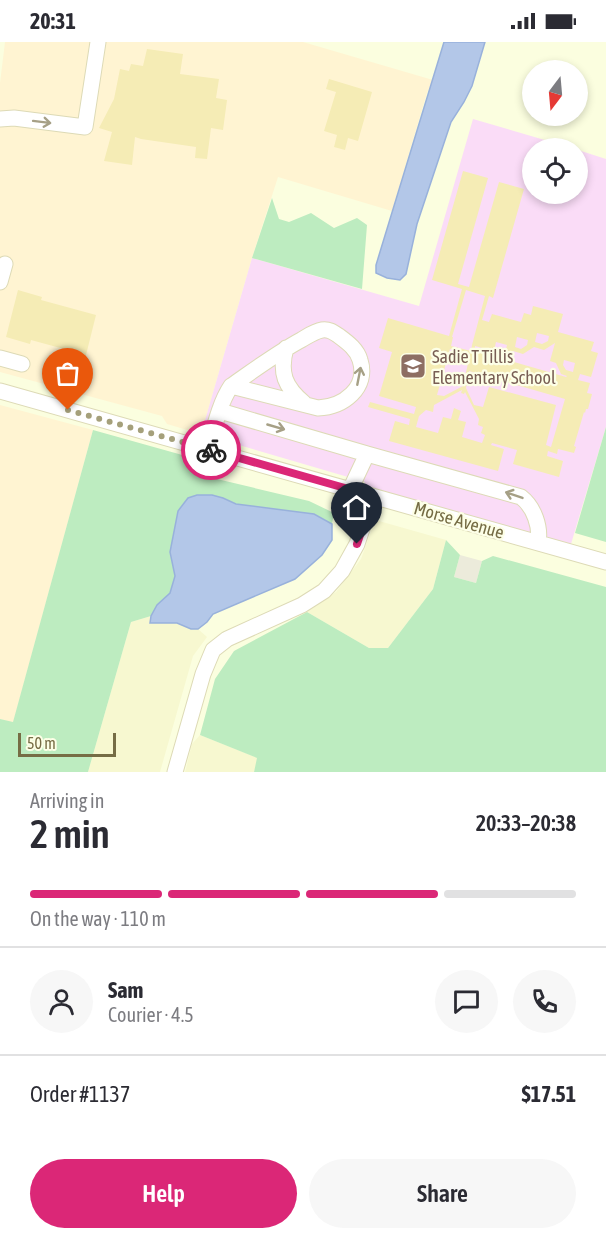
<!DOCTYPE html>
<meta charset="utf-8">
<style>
:root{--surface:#fff;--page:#f7f7f7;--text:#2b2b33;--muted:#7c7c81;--line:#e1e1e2;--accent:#db2777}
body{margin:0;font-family:"Asap Condensed",sans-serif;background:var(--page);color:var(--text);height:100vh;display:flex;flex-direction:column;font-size:22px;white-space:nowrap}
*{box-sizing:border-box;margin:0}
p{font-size:20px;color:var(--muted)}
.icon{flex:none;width:33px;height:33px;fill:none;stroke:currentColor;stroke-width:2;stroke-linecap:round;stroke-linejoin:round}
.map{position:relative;height:730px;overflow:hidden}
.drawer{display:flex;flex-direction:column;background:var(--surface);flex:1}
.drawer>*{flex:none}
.needle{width:39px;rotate:196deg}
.controls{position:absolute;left:522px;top:18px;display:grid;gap:12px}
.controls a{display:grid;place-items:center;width:66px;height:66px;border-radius:50%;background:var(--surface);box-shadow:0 3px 9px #0003;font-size:30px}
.scale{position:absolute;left:18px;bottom:15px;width:98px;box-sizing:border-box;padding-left:6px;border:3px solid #766d45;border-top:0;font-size:16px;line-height:21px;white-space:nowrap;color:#766d45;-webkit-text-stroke:4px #fdffe7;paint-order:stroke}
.pin{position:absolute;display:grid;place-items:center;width:51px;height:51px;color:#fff;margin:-62px -26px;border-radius:50% 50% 50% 0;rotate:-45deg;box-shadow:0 0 6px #0007}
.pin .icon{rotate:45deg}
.courier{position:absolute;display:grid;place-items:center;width:60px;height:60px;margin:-30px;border:4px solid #db2777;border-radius:50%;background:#fff;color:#222;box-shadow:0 2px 8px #0007}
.overview em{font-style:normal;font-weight:600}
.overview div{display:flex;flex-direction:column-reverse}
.overview{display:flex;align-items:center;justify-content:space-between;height:102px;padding:0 30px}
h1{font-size:39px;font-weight:600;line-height:45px}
.bar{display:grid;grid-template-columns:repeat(4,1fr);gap:9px 6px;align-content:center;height:72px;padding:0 30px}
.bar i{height:8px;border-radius:4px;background:var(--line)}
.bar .on{background:var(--accent)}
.bar p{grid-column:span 4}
.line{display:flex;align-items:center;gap:15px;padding:0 30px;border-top:2px solid var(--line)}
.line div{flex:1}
.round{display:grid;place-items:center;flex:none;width:63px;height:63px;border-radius:32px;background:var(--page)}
.primary-button{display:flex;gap:12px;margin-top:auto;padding:12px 30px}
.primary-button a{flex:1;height:69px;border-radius:36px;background:var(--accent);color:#fff;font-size:24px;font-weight:600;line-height:69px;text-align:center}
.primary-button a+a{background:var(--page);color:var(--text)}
.status{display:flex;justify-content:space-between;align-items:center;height:42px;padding:0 30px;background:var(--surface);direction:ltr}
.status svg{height:16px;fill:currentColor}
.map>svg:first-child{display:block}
</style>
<div class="status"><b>20:31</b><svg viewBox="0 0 49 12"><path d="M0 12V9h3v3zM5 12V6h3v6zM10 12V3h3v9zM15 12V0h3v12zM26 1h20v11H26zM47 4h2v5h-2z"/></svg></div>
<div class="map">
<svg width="606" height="730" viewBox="0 0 606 730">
<rect width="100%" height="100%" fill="#fbfedf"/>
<!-- residential -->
<path fill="#f7f8d0" d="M379,479L446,498L433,547L388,606H369L307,570L336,550L361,517L374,481Z
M151,574L150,581H177L191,587H198L207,595L193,614L160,730H88L131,580Z
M200,693L258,716L254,730H185L192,702Z"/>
<!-- commercial -->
<path fill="#fff4d2" d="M5,0H303L433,38L427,51L392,169L278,135L252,216L201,392L167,382L162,374L0,330V41Z
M0,363L93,388L13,681L0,677Z"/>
<!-- industrial -->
<path fill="#ecebdb" d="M460,513L482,519L476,541L454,535Z"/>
<!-- education -->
<path fill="#fadcf7" d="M473,77L572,106H532V152H578V108L606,117V385L571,502L364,444L365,440L201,392L252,216L419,264Z"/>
<!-- green -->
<path fill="#bdecc0" d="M272,156L279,177L289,180L311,171L334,186L357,176L367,183L362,247L252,216Z
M606,385V500L575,491Z
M93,388L193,416L200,433L309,459L334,471L332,482L314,472L236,462L223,456H188L178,469L170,510L175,534L170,551L157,563L151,574L131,580L88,730H0V677L13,680Z
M446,498L460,513L454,535L476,541L482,519L493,514L606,545V730H254L257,716L200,693L215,637L234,609L307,570L369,606H388L433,547Z"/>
<!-- water -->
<path fill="#b3c7e8" stroke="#98b1db" stroke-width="1.5" d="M444,0H485L472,44L464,60L451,80L417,182L406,232L400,238L387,236L376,231V223Z
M197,453H212L223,456L236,462L314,472L332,482V498L322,513L295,537L213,572L207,580L198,587H191L177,581H150L151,574L157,563L170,551L175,534L170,510L178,469L188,456Z"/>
<!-- building -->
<path fill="#f5ecb5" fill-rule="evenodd" d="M147,7L183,12L180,32L219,37L216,56L227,58L223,88L211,86L207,117L195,116L196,105L141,97L135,95L132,123L104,119L112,90L99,86L114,57L120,27L129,29L131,22L143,24Z
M329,37L372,50L358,99L348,96L345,108L334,105L337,93L324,89L336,50L326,47Z
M463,129L488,136L458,242L469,245L499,140L524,147L493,256L489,254L482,278L489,280L492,272L521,280L524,271L531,273L533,264L563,272L558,290L594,300L591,309L598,311L591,335L580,332L578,338L590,341L587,351L592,352L588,367H586L585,371L584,370L574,404L576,405L574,411L558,407L557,412L548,409L547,414L563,419L559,435L513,422L517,408L492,401L491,403L504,407L498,429L389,399L395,379L409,383L410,377L368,365L370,360L414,372L416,365L379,354L392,310L379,306L388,276L449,294L462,247L432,238ZM466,248L485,254L472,303L471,309L451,304L453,295H452ZM537,291L549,294L548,299L542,302L535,300ZM517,295L528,298L527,303L521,307L515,305ZM496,300L507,303L506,307L500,310L494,309ZM555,301L550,319L556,321L561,332L567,334L566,335L493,314V313L502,315L513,309L523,312L534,305L544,308ZM475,304L486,307L485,312L475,309ZM450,307L470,312L463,344L444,354L437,353ZM564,318L575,321L573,330L566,328L563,323ZM469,329L565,357L551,405L546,403L556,363L489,345L483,365L474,363L466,346ZM462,348L461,351L464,352L465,350L479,377L478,383L483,385L481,391L485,393L482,401L462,395L466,380L458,378L461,369L454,366L451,377L443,375L438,391L416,385L419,374L426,368L433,370L434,363Z
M18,248L42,255L41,258L96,273L86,313L31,298L30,302L6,295Z"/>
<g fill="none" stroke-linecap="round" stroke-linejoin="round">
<defs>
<path id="minor" d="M0,77L14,76L85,85L98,0
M0,240L5,222
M286,306C279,331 285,345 304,361
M0,316L22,322
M0,349L606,520
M220,369L367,412
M208,408C214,387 219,362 231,344C254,328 277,311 301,298C308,294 315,289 322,288C329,287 333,290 339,294C347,300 357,307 360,318C369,346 343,365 318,366L231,344
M350,448L367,412L521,455C534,465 541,485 538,501
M175,730L203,632L213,608L227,597L302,563L324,549L342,529L357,502L373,454"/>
</defs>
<!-- minor casing -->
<use href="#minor" stroke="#dddab6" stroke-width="17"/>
<!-- minor -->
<use href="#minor" stroke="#fff" stroke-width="15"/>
</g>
<!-- one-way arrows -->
<defs><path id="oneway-shaft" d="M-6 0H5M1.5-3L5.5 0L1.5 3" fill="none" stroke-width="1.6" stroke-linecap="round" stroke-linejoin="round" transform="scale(1.5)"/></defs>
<g stroke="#a6a086">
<use href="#oneway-shaft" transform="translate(42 80) rotate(7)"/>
<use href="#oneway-shaft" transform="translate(359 334) rotate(-79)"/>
<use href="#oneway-shaft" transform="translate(276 385) rotate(16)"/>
<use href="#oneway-shaft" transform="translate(514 453) rotate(-161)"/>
</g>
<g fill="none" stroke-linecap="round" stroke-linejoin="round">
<!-- done -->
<path stroke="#a5a07b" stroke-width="6" stroke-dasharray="0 10.8" d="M68,368L211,408"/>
<!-- route -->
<path stroke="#db2777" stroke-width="8" d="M211,408L373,454L357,502"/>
</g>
<!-- icons -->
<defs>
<symbol id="school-square" viewBox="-11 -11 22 22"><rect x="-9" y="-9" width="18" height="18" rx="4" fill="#8d6e63" stroke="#fdffe7"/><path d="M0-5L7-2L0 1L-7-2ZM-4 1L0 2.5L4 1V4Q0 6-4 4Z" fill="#fff"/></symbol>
</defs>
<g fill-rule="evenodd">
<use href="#school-square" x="398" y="309" width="30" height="30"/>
</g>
<g text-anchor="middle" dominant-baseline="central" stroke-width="4.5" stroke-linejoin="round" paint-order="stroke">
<!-- education labels -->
<g font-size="18" fill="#785e54" stroke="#fdffe7" text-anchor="start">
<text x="432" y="314">Sadie T Tillis<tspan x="432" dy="21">Elementary School</tspan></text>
</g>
<!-- street labels -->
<g font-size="18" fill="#766d45" stroke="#fdffe7">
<text transform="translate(459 478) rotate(16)">Morse Avenue</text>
</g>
</g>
</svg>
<div class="controls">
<a><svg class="needle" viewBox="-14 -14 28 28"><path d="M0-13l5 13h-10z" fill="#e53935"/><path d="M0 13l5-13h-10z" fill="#7c7c81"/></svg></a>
<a><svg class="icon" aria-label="locate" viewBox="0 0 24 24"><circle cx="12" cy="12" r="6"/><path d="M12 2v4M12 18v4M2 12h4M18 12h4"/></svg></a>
</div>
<div class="scale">50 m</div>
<div class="pin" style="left:68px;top:368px;background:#ea580c"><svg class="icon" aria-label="bag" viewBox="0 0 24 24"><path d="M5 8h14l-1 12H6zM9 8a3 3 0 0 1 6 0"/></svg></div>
<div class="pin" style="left:357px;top:502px;background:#1f2937"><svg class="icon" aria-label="home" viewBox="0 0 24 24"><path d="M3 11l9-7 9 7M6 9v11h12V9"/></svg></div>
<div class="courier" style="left:211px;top:408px"><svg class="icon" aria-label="bike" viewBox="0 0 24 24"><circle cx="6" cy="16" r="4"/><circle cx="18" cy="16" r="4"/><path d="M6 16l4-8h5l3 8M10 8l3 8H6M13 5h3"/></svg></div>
</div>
<section class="drawer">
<div class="overview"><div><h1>2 min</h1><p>Arriving in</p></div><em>20:33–20:38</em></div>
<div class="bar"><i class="on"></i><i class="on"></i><i class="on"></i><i></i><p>On the way · 110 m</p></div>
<div class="line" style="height:108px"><a class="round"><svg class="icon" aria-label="person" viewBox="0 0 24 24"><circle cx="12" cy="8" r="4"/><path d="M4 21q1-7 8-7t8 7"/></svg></a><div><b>Sam</b><p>Courier · 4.5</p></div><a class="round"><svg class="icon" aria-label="chat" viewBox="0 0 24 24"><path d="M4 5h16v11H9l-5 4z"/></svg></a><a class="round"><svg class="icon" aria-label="phone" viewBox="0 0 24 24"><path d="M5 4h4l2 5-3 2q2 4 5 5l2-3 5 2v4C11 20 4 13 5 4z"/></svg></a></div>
<div class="line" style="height:78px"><div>Order #1137</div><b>$17.51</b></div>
<div class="primary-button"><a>Help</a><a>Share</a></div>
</section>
